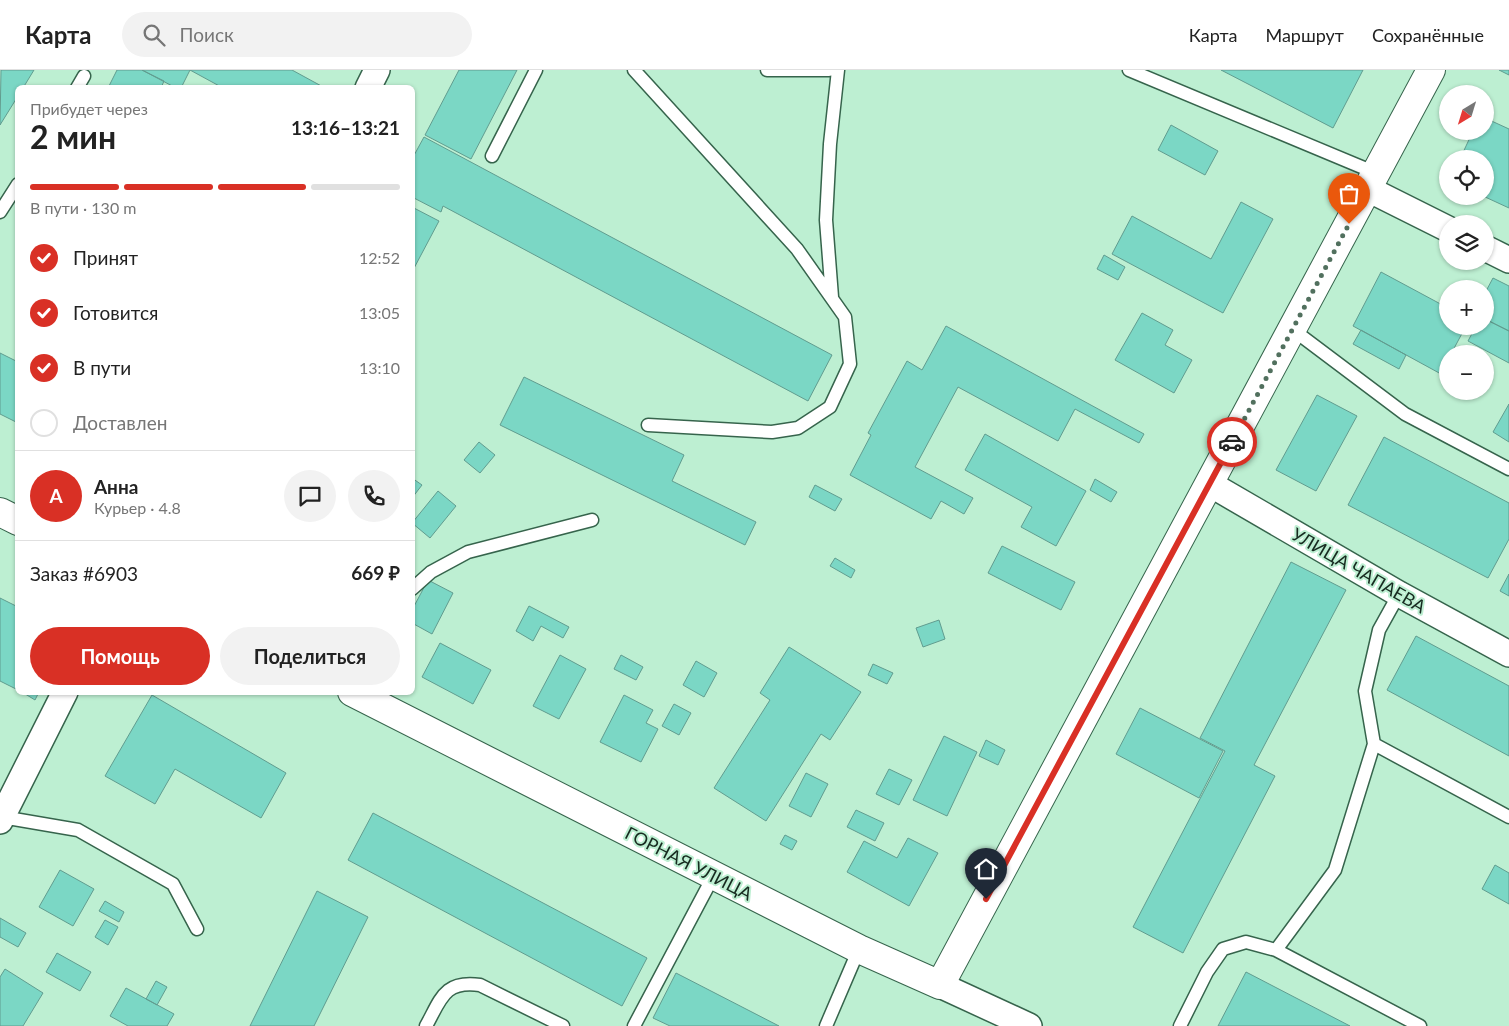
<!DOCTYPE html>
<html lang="ru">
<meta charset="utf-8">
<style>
:root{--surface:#fff;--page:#f2f2f2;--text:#222;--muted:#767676;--line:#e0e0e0;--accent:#d93025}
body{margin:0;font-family:Lato,sans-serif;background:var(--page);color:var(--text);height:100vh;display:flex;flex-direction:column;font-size:19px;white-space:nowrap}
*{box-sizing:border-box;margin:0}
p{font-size:16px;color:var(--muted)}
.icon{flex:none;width:28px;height:28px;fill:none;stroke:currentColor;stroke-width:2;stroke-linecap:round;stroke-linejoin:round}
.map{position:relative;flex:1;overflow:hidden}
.side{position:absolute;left:15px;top:15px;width:400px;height:610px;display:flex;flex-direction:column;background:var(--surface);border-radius:8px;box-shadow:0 1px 4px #0004}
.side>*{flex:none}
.needle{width:32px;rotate:218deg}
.controls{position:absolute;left:1439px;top:15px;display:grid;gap:10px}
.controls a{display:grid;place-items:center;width:55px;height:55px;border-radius:50%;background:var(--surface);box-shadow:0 1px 4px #0004;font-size:25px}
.pin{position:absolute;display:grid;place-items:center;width:42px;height:42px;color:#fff;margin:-51px -21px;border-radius:50% 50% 50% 0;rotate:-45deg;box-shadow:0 0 5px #0007}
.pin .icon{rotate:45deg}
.courier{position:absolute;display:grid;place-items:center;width:50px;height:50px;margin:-25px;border:4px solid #d93025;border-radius:50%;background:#fff;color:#222;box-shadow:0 1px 6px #0007}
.overview em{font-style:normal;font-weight:700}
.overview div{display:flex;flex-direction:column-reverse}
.overview{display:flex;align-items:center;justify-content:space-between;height:85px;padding:0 15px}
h1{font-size:32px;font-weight:700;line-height:38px}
.bar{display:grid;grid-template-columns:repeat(4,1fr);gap:8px 5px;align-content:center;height:60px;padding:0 15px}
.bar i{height:6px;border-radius:4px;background:var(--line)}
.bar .selected{background:var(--accent)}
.bar p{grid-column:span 4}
.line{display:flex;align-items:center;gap:12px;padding:0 15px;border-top:1px solid var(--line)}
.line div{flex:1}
.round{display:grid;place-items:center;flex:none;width:52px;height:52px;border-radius:26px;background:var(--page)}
ol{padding:0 15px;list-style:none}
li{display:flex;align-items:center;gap:15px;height:55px}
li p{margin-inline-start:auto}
li .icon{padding:5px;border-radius:50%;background:var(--accent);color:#fff;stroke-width:4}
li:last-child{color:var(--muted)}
li i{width:28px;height:28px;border:2px solid var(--line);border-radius:50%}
.action{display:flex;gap:10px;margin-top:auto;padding:10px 15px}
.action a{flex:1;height:58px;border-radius:30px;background:var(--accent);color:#fff;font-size:20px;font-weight:700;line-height:58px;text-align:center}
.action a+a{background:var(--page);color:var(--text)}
header{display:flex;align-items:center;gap:30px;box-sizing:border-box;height:70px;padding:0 25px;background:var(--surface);border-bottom:1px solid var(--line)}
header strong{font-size:24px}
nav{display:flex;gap:28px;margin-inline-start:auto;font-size:18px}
.search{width:350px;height:45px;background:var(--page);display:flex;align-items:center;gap:12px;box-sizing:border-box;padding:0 18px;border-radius:28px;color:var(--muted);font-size:19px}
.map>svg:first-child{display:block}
</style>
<header>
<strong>Карта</strong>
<div class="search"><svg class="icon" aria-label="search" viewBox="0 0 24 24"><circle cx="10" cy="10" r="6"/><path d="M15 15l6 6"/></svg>Поиск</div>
<nav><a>Карта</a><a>Маршрут</a><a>Сохранённые</a></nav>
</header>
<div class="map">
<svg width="1509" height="956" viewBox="0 0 1509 956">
<rect width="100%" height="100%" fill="#bdefd2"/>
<!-- building -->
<path fill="#7bd7c5" stroke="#619c8f" d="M1,0H34L23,18H18V26L0,55Z
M117,0H142L164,11L161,18H108Z
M142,0H292L325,18H223L190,0L181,18H176Z
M459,0H517L471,89L425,65Z
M1221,0H1363L1333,58Z
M1499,0H1509V5Z
M1485,48L1509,59V138L1483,126H1485V89H1460L1473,61H1485Z
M1171,55L1218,81L1205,105L1158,80Z
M424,67L832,285L808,331L443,136L441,142L412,127V89Z
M1241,132L1273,149L1223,243L1112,184L1132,146L1211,189Z
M412,137L439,151L412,202Z
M1104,185L1125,197L1118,210L1097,199Z
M1381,202L1448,238V256H1466L1451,284H1448V291L1441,304L1353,256Z
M1493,208L1509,216V261L1485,249V223Z
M1142,243L1173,260L1165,275L1192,290L1174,323L1115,290Z
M1485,249L1509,261V293L1468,271L1476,256H1485Z
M946,256L1144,364L1139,373L1075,339L1058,371L958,317L915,397L973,428L964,444L941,431L931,449L850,405L871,365L868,363L907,291L922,300Z
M1361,260L1406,285L1399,299L1353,274Z
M0,283L18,292V353L0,344Z
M524,307L684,385L672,411L756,452L745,475L500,355Z
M1317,325L1357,346L1316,421L1276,400Z
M1509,334V372L1493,362Z
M985,364L1086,421L1056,476L1021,457L1032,437L965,400Z
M1384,367L1509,433V469L1488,508L1348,435Z
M479,372L495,385L480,403L464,390Z
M412,408L422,415L412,428Z
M1095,409L1117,422L1111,432L1090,420Z
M815,415L842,429L835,441L809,427Z
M438,421L456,436L430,468L412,453Z
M1002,476L1075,512L1061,540L988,503Z
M835,488L855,500L851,508L830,496Z
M1291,492L1346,520L1254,695L1275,706L1183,883L1133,857L1225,681L1200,668Z
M1509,504V526L1500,521Z
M428,510L453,523L432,564L412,553V540Z
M0,528L18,537L16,549L18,550V620L0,611Z
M529,536L569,557L563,568L541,556L533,571L516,561Z
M939,550L945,569L923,577L916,558Z
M1416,566L1509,616V686L1387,620Z
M440,573L491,600L473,634L422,607Z
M789,577L861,622L830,670L821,664L766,751L714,718L770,630L760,623Z
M560,585L586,599L559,649L533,636Z
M621,585L643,597L636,610L614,599Z
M696,591L717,603L704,627L683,615Z
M873,594L893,603L887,614L868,605Z
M22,622H39L35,630Z
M152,625L286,703L261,748L175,699L155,734L105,706Z
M624,625L653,640L646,653L658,659L641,692L600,672Z
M674,634L691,643L679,665L662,656Z
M1140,638L1223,681L1199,728L1116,684Z
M944,666L977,682L947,746L913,730Z
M986,670L1005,680L998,695L979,686Z
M889,699L912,710L899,735L876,724Z
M806,703L828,714L811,747L789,736Z
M856,740L884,753L875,771L847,757Z
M373,743L647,888L622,936L348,790Z
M785,765L797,771L792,780L780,774Z
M908,768L938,783L909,836L847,802L864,771L897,788Z
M1495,795L1509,803V834L1482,819Z
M60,800L94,819L73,856L39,837Z
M317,821L368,847L314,956H250Z
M105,831L124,842L119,852L99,841Z
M0,848L26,863L18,877L0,867Z
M105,850L118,857L108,875L95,867Z
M57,883L91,902L80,921L46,902Z
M5,899L43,923L23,956H0V907Z
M1246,902L1350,956H1218Z
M676,903L779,956H670L653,948Z
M156,911L167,917L157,935L146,929Z
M126,918L174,944L167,956H128L110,946Z"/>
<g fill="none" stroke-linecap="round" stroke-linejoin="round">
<defs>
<path id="lane" d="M634,0L797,179L845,247L850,294L830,337L798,358L772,362L648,355
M767,0H829
M1129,0L1376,103
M77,18L84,6
M492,86L536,0
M0,142L18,114
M832,227L826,150L830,74L838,0
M1292,259L1405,344L1509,399
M412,519L431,502L468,482L592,450
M1374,674L1509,747
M2,747L78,760L173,814L197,859
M1276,880L1420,956
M426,956C441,929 444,910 480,915L563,956
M634,956L714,805
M826,956L859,879
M1180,956L1207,902L1223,879L1246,872L1276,880L1335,800L1374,674L1365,621L1379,560L1399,524"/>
<path id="street" d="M368,18L377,0
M1368,119L1448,159
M1485,178L1509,190
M1210,414L1399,524L1509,584
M0,751L65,622
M940,915L1029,956"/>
<path id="secondary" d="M0,442L18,451
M352,622L859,879L940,915L1431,0"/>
</defs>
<!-- lane casing -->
<use href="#lane" stroke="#36644c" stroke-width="15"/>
<!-- street casing -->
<use href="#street" stroke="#36644c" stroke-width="28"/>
<!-- secondary casing -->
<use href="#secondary" stroke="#36644c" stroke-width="30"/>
<!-- lane -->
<use href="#lane" stroke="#fff" stroke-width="12"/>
<!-- street -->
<use href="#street" stroke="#fff" stroke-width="25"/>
<!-- secondary -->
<use href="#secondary" stroke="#fff" stroke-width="28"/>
</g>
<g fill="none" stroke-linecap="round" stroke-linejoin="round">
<!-- done -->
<path stroke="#51705e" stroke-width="5" stroke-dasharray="0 9" d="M1232,372L1349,154"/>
<!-- route -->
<path stroke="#d93025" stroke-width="6" d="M986,829L1232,372"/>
</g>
<g text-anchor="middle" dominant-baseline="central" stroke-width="4" stroke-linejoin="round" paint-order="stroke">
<!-- street labels -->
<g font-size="18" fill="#172b20" stroke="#bdefd2">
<text transform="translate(1359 500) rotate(30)">УЛИЦА ЧАПАЕВА</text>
<text transform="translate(689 793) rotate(27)">ГОРНАЯ УЛИЦА</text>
</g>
</g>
</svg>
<div class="controls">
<a><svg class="needle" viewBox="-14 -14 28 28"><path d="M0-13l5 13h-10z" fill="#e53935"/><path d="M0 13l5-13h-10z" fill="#767676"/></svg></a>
<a><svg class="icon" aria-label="locate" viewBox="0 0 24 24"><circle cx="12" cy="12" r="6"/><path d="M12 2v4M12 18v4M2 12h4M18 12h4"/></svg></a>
<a><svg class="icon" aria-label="layers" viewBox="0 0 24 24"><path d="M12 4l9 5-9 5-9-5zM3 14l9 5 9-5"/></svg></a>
<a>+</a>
<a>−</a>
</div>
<div class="pin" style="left:1349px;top:154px;background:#ea580c"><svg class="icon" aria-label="bag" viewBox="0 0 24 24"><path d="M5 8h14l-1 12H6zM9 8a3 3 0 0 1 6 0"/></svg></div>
<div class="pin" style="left:986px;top:829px;background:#1f2937"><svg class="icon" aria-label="home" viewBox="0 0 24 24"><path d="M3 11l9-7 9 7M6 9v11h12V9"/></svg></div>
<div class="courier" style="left:1232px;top:372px"><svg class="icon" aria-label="car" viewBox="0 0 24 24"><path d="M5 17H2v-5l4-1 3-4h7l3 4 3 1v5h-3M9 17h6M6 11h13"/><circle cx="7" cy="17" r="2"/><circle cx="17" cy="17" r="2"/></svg></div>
<section class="side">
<div class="overview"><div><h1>2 мин</h1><p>Прибудет через</p></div><em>13:16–13:21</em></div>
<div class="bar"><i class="selected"></i><i class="selected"></i><i class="selected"></i><i></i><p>В пути · 130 m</p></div>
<ol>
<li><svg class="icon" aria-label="check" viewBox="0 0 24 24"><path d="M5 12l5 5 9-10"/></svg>Принят<p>12:52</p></li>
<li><svg class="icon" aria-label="check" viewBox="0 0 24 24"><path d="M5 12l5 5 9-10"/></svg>Готовится<p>13:05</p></li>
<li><svg class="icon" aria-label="check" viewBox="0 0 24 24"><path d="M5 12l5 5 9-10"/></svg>В пути<p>13:10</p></li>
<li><i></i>Доставлен</li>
</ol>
<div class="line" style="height:90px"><b class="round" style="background:var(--accent);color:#fff">А</b><div><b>Анна</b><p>Курьер · 4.8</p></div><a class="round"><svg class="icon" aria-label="chat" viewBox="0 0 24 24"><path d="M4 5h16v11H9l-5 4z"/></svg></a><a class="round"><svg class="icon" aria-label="phone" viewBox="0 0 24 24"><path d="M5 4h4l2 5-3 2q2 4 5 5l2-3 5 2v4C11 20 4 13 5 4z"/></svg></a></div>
<div class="line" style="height:65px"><div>Заказ #6903</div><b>669 ₽</b></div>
<div class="action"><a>Помощь</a><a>Поделиться</a></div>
</section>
</div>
